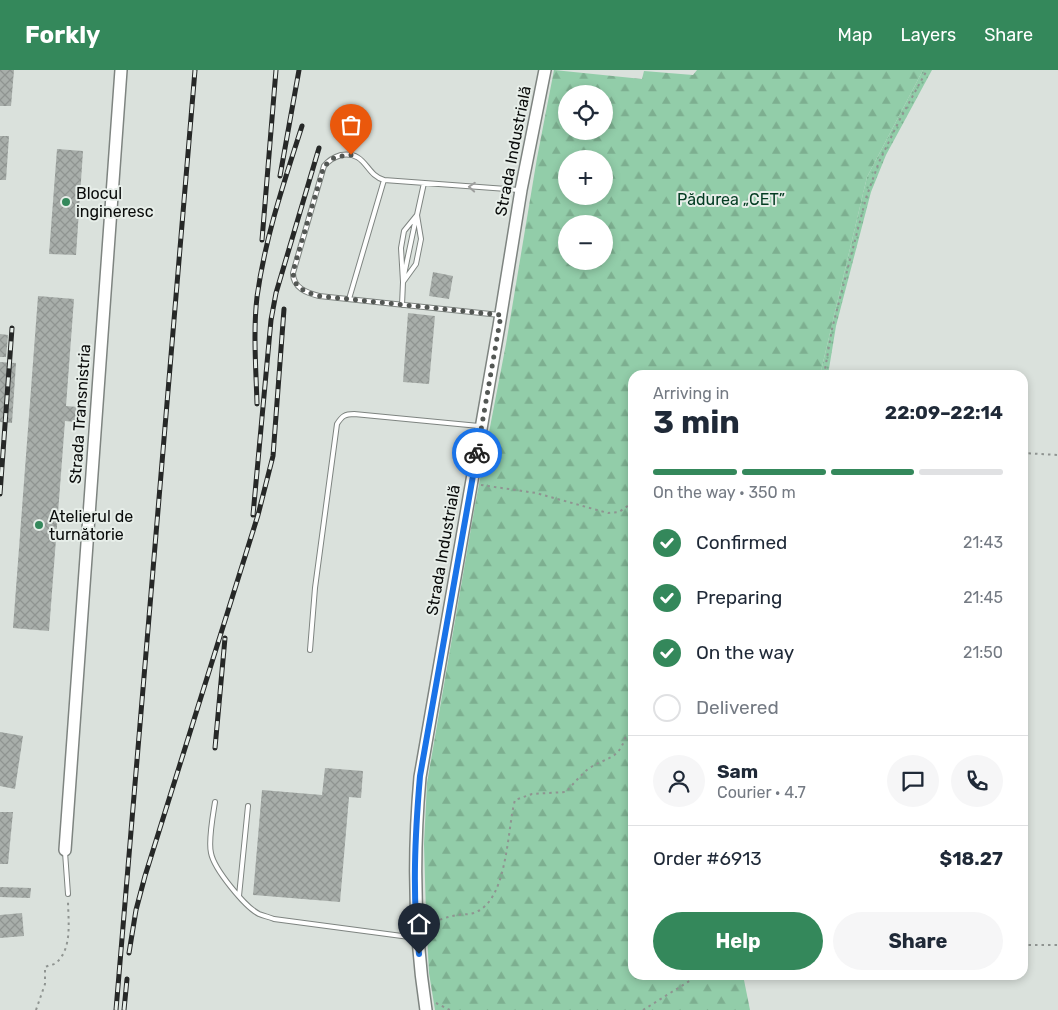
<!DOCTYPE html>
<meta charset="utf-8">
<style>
:root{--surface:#fff;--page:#f6f6f7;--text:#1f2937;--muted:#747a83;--line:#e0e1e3;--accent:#34885b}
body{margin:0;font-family:Rubik,sans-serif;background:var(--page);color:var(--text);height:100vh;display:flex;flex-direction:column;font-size:19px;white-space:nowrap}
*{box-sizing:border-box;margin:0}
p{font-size:16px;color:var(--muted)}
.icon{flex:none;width:28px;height:28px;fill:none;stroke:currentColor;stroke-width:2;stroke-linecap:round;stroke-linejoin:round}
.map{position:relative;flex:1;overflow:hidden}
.side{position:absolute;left:628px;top:300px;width:400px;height:610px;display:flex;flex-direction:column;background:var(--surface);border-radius:15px;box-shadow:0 2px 8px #0003}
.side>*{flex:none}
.controls{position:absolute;left:558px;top:15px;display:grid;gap:10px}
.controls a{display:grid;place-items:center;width:55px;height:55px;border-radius:50%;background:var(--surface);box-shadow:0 2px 8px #0003;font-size:25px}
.pin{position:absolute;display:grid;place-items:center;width:42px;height:42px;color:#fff;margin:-51px -21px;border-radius:50% 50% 50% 0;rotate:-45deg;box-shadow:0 0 5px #0007}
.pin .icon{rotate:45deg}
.courier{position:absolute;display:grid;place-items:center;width:50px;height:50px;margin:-25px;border:4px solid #1a73e8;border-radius:50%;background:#fff;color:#222;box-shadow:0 1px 6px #0007}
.overview em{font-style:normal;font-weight:700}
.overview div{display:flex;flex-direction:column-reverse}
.overview{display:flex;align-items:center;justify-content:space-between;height:85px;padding:0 25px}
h1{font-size:32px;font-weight:700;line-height:38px}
.bar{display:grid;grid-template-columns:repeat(4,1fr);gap:8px 5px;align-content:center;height:60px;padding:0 25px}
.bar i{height:6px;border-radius:4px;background:var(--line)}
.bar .on{background:var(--accent)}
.bar p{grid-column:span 4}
.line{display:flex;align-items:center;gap:12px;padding:0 25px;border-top:1px solid var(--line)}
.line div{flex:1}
.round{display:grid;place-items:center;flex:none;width:52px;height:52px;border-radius:26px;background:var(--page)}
ol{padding:0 25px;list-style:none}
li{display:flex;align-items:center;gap:15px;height:55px}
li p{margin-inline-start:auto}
li .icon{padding:5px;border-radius:50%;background:var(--accent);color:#fff;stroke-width:4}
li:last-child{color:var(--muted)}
li i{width:28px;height:28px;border:2px solid var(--line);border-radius:50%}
.cta{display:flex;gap:10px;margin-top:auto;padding:10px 25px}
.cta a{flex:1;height:58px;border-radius:30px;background:var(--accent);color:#fff;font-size:20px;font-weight:700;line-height:58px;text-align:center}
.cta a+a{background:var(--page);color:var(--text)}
header{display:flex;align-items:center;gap:30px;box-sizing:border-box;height:70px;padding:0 25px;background:var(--accent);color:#fff}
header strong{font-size:24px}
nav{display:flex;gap:28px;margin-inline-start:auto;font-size:18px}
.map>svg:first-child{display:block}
</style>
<header>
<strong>Forkly</strong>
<nav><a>Map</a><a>Layers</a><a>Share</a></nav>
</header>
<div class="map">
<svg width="1058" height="940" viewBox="0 0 1058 940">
<defs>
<pattern id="grass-dots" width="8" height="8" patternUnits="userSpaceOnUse" patternTransform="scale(1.25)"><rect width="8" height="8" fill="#92cda9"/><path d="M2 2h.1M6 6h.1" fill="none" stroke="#7daf90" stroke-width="1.8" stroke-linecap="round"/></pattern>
<pattern id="forest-firs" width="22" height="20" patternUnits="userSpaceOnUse" patternTransform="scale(1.25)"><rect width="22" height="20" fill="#92cda9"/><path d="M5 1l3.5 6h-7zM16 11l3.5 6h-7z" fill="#7daf90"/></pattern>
<pattern id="building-cross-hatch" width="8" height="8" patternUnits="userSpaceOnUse" patternTransform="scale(1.25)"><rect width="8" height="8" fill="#a8aeaa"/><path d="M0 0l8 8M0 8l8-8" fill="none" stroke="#8f9491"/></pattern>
</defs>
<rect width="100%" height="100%" fill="#dae1dc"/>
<!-- grass -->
<path fill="url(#grass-dots)" d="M923,0H932L886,85L871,122L836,256L828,305H820L867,107Z"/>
<!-- forest -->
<path fill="url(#forest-firs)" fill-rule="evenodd" d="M554,0L642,9L644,1L693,5L697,0H923L867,107L820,305H632V905H743L750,940H435L429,903L426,845L424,774L427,713L475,435L506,274L537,88ZM566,24H604V61H566ZM566,89H604V126H566ZM566,154H604V191H566Z"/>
<!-- building -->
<path fill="url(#building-cross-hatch)" d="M0,0H14L11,36H0Z
M0,66H9L6,110H0Z
M57,79L83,81L76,185L49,184Z
M433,202L453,206L449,229L429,226Z
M38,226L74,229L66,336L78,337L76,352L65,351L49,561L13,558Z
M408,243L435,246L429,314L403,312Z
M0,264L8,265L6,287H0Z
M0,292L16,293L12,353L0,352Z
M0,662L23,666L15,719L0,716Z
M325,698L363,701L361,728L349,727L340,832L253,825L262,720L322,725Z
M0,742H13L8,794H0Z
M0,817L31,818L30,828L0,827Z
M22,843L24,866L0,868V845Z"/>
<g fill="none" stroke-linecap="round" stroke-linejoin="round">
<defs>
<path id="lane" d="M404,205L416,148
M403,212L401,178L404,161L417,145
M349,229L384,110
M402,235L403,212L416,194L421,169L417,145L424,113
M500,245L319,226C307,223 293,218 293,203L324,96C329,90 334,87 341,85C367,81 365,105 384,110L519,120
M310,580L315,518L337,354C342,346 345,344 354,344L479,356
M215,732C213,745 208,771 211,783C214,799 245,837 259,844C264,846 269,847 274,849L417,868
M65,782L68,824
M239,826L248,736"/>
<path id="secondary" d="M65,780L121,0
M426,940C414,862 413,785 420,707L499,256L521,120L545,0"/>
</defs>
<!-- lane casing -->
<use href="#lane" stroke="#7e8480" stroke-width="6"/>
<!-- secondary casing -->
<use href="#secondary" stroke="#7e8480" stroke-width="14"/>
<!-- path -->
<path stroke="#8f9491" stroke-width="2" stroke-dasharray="2.5 4" stroke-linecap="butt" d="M824,305L832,259L866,128L879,92L899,51L927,0
M1022,383L1058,385
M481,415L536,423L608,443L619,442L632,433
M428,855C437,850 447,847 457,845C463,844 470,845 476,842C508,829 507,759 515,730L532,724L566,722C573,714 580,706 588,699C605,687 618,691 625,668L632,666
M1022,875H1058
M436,933L450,940
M36,940L45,914V897C49,895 53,895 56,893C73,878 68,850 68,830
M643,940L699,905"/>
<!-- lane -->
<use href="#lane" stroke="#fff" stroke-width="4"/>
<!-- secondary -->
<use href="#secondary" stroke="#fff" stroke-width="11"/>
<defs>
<path id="rail" d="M280,106L299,0
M262,170L276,0
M257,334C256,299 253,262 257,227C265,168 284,112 302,56
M0,424L12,258
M253,445L271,250L276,223L319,78
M215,678L225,568
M129,883L136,840L145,806L258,445L273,386L284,239
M116,940L195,0
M124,940L127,909"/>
</defs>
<!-- rail casing -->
<use href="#rail" stroke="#262827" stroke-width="5"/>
<!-- rail -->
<use href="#rail" stroke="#e7eee9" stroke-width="3" stroke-dasharray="9" stroke-linecap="butt"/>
</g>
<!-- one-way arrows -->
<defs><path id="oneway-chevron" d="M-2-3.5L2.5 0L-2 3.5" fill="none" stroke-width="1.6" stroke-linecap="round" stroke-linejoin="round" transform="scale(1.25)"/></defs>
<use stroke="#9d9e9d" href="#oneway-chevron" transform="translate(472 117) rotate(-176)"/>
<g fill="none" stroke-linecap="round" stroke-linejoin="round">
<!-- done -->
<path stroke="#535754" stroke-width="5" stroke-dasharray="0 9" d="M351,85L335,87L324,96L294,198C290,216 304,222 319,226L501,245L477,383"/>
<!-- route -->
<path stroke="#1a73e8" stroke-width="6" d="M419,884C412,825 415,765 420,706L477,383"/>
</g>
<!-- markers -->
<g fill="#34885b" stroke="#e7eee9" stroke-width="2">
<circle cx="66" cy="132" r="5"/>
<circle cx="39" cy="455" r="5"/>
</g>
<g text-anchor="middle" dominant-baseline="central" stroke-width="4" stroke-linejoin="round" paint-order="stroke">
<!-- street labels -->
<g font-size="16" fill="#0a0c0b" stroke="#e7eee9">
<text transform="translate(513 81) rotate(-79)">Strada Industrială</text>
<text transform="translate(80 344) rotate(-86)">Strada Transnistria</text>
<text transform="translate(443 480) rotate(-80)">Strada Industrială</text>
</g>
<!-- poi labels -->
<g font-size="16" fill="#0a0c0b" stroke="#e7eee9" text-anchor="start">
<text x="76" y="123">Blocul<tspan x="76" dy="18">ingineresc</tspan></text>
<text x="49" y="446">Atelierul de<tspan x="49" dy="18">turnătorie</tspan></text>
</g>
<!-- park labels -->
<g font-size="16" fill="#033c22" stroke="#e7eee9">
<text x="731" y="129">Pădurea „CET”</text>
</g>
</g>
</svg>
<div class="controls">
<a><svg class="icon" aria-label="locate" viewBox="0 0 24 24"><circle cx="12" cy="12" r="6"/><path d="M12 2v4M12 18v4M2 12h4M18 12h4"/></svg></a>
<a>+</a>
<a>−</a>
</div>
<div class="pin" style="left:351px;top:85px;background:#ea580c"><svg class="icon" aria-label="bag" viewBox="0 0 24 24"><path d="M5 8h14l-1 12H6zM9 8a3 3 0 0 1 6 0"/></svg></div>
<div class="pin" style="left:419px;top:884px;background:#1f2937"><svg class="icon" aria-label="home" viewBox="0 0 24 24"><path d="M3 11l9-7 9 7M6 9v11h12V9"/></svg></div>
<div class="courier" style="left:477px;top:383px"><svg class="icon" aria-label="bike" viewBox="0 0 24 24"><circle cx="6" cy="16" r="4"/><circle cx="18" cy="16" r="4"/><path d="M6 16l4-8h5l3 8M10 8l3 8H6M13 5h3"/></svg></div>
<section class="side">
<div class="overview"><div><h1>3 min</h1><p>Arriving in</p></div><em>22:09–22:14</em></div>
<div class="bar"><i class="on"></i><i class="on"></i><i class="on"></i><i></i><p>On the way · 350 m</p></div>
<ol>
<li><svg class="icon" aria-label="check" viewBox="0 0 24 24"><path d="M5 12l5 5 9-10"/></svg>Confirmed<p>21:43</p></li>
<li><svg class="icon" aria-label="check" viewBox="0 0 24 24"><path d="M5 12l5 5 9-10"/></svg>Preparing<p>21:45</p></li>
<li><svg class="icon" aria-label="check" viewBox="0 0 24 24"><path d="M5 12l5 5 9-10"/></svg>On the way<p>21:50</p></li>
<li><i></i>Delivered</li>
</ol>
<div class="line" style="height:90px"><a class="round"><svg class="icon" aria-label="person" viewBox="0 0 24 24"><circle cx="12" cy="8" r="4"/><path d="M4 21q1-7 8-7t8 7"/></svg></a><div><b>Sam</b><p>Courier · 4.7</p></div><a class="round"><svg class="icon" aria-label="chat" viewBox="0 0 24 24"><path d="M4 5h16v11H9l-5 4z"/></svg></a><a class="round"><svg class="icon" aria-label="phone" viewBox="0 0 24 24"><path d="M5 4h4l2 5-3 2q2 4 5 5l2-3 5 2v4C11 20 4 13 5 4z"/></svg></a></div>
<div class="line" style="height:65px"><div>Order #6913</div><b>$18.27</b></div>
<div class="cta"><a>Help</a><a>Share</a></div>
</section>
</div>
